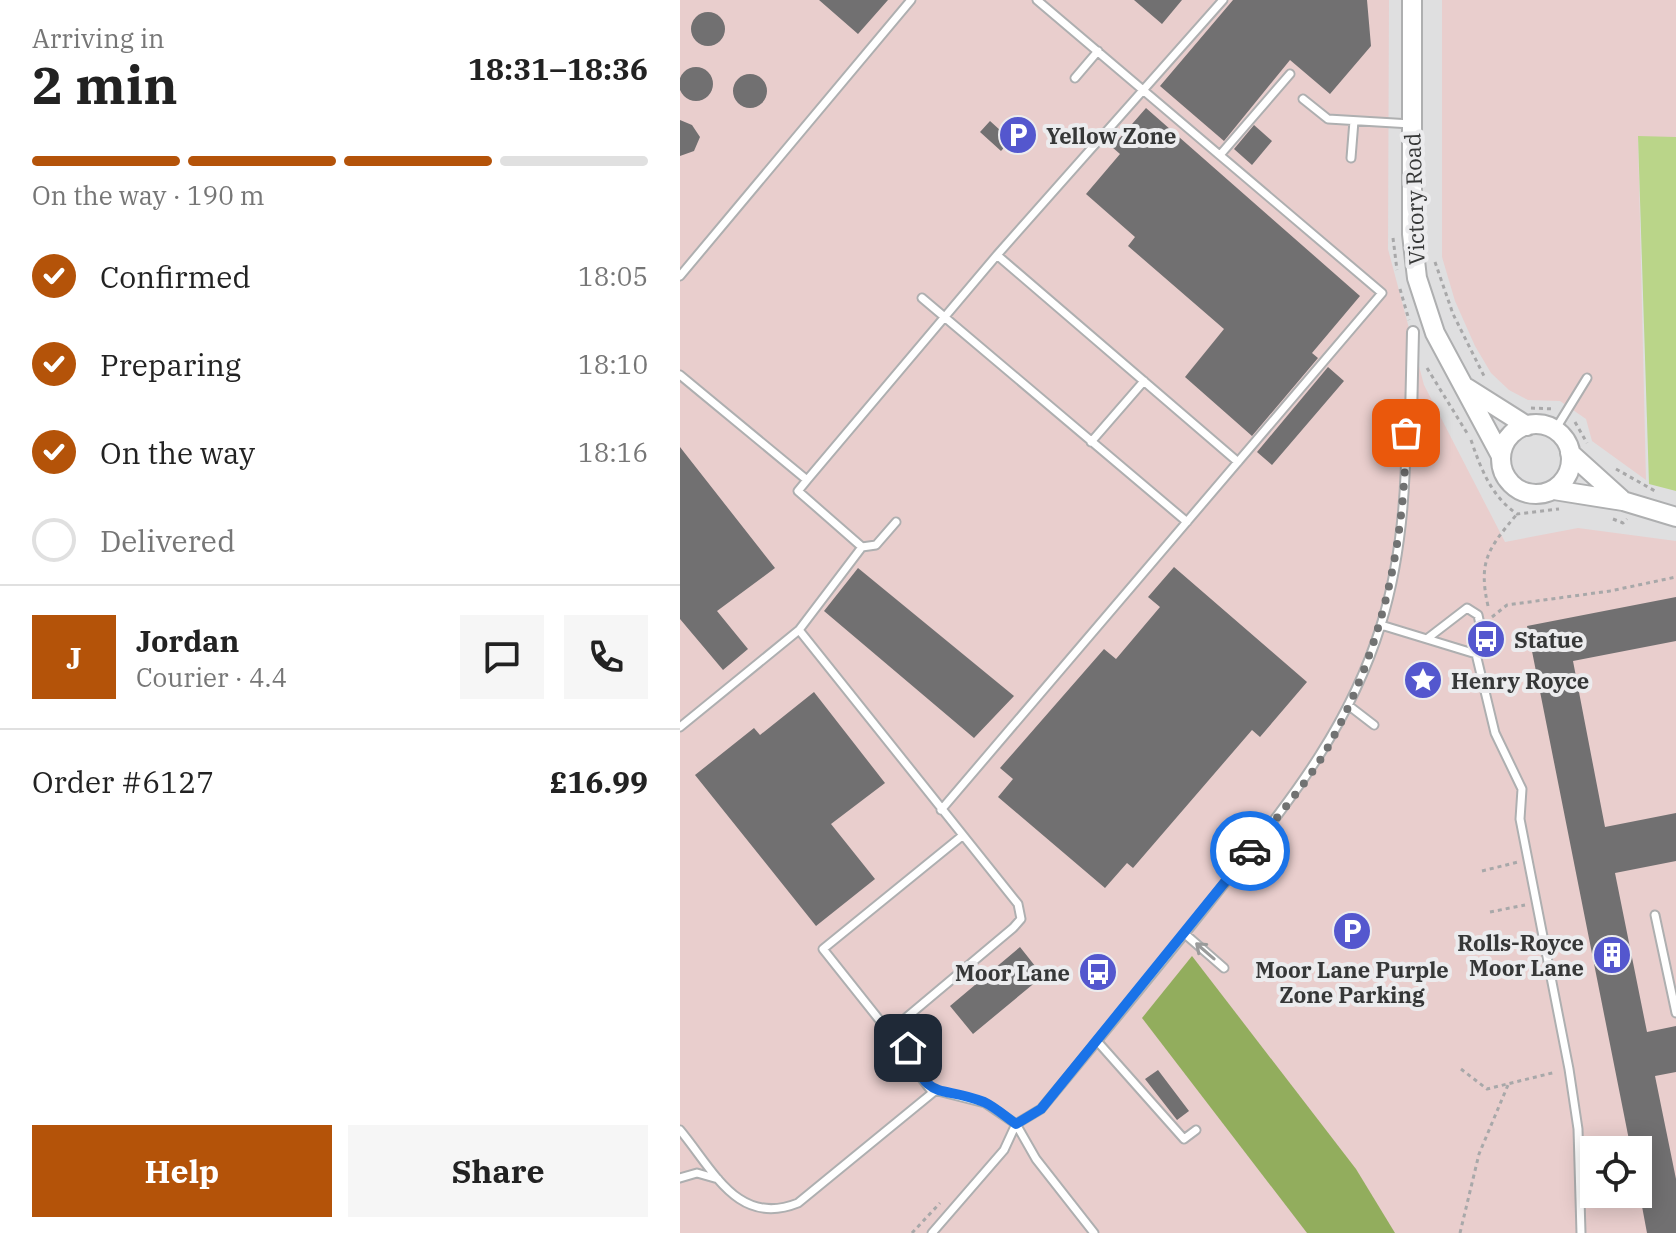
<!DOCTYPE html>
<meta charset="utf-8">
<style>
:root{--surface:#fff;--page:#f6f6f6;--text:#222;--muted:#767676;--line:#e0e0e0;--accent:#b45309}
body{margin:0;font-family:"IBM Plex Serif",serif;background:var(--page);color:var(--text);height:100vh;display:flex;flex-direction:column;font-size:30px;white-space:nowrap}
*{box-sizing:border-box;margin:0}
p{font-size:26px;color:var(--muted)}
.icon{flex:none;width:44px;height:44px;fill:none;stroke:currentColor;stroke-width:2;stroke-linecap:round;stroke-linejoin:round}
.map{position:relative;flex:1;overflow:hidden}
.side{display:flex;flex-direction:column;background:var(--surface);width:680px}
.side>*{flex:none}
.tools{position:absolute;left:900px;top:1136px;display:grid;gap:16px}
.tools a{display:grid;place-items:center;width:72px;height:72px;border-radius:0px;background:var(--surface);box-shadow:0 4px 20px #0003;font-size:40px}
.pin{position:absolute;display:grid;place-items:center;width:68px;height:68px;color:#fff;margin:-34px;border-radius:16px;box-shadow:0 4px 12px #0006}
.courier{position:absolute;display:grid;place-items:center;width:80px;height:80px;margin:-40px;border:6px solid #1a73e8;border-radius:50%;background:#fff;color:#222;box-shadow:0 2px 10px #0007}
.summary em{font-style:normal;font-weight:700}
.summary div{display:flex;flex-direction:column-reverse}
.summary{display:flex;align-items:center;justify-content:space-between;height:136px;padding:0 32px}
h1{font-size:52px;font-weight:700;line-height:60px}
.bar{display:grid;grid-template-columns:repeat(4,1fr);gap:12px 8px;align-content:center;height:96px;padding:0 32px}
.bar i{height:10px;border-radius:6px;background:var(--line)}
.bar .active{background:var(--accent)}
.bar p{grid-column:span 4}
.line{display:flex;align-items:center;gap:20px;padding:0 32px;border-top:2px solid var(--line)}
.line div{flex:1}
.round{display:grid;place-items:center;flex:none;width:84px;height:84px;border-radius:0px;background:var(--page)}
ol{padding:0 32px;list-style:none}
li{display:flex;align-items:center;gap:24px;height:88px}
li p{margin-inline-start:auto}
li .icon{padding:8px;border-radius:50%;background:var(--accent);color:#fff;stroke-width:4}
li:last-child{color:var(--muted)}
li i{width:44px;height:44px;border:4px solid var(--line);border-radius:50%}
.action{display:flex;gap:16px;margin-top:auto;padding:16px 32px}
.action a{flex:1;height:92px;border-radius:0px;background:var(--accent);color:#fff;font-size:32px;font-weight:700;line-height:92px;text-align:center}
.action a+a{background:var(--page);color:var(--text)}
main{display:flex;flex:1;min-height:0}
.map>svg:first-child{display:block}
</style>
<main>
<section class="side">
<div class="summary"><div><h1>2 min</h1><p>Arriving in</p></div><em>18:31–18:36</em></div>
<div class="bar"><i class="active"></i><i class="active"></i><i class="active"></i><i></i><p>On the way · 190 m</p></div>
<ol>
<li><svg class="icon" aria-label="check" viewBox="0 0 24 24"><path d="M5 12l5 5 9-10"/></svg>Confirmed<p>18:05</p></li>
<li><svg class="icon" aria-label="check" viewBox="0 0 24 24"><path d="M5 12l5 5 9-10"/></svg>Preparing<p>18:10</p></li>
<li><svg class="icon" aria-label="check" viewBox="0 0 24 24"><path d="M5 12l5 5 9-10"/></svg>On the way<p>18:16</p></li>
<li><i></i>Delivered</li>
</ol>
<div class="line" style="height:144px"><b class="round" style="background:var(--accent);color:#fff">J</b><div><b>Jordan</b><p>Courier · 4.4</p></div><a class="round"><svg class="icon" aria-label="chat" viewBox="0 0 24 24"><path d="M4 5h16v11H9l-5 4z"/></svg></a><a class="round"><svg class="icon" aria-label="phone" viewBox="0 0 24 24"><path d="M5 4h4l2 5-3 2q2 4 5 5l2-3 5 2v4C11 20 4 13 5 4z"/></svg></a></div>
<div class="line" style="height:104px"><div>Order #6127</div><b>£16.99</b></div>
<div class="action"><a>Help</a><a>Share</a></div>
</section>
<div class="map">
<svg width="996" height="1233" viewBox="0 0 996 1233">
<rect width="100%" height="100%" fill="#dfdfe0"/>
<!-- industrial -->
<path fill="#e9cecd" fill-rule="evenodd" d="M0,0H709L708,249L744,385L825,542L898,528L996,541V1233H0ZM914,1150H958V1194H914Z
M762,0H996V137H958L966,480L912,441L906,419L880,401L848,400L829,390L811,373L795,346L775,301L762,257Z"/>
<!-- green -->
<path fill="#bad589" d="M958,136L996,137V491L969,484Z"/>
<!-- forest -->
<path fill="#92ad5d" d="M512,956L676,1169L715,1233H627L462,1018Z"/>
<!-- building -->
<path fill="#717071" d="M139,0H208L178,34Z
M454,0H502L482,24Z
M553,0H687L691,46L650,94L610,60L544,141L480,86Z
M11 29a17 17 0 1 1 34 0a17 17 0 1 1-34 0Z
M-1 84a17 17 0 1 1 34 0a17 17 0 1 1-34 0Z
M53 91a17 17 0 1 1 34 0a17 17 0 1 1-34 0Z
M466,108L680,296L632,353L638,358L572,436L505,377L544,329L448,246L455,237L406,194L440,154L432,147Z
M0,120L12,125L20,137L14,151L0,156Z
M310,121L331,140L321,151L300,132Z
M574,125L592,141L572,165L554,149Z
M648,367L664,381L592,465L577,452Z
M0,447L95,568L37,611L68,649L43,670L0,619Z
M494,567L627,682L580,737L572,730L453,868L447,863L425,888L318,797L333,779L320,768L424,649L436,659L480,607L468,597Z
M178,568L334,696L294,738L144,611Z
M996,597V641L893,661L925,827L996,813V861L935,873L967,1032L996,1026V1072L975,1076L996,1179V1233H967L958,1185V1150H951L847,626Z
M134,692L205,783L151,824L195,879L136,926L15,775L74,728L80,735Z
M340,947L363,976L293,1034L270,1006Z
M478,1070L509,1111L497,1120L465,1079Z"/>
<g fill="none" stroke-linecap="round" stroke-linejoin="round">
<defs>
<path id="service" d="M395,78L418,51
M623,99L648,119L731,124
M540,155L610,74
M671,158L674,121
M317,255L558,462
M0,276L231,0
M242,298L507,522
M0,375L127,480L317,255L543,0
M875,430L907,378
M411,442L464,381
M706,450L726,451
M182,547L196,545L216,522
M701,625L796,654
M119,630L182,547L118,491L127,480
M748,638L787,608L798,615L801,629L796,654L815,733L842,789L840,819L889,1069L898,1129L901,1233
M668,705L694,725
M0,727L119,630L338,904L341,919L333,928L209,1032L143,949L282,836
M261,810L702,293L357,0
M975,915L996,1013
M505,934L544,968
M219,1025L236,1071
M417,1041L504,1139L516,1130
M208,1076L236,1071L250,1089L305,1103L336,1124L356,1159L414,1233
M0,1130C34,1171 58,1227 118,1203L256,1090
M0,1178L17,1173L38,1179
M252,1233L324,1150L336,1124L361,1109C423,1034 485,960 545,883C610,800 669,728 701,625C720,564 726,497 726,433"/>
<path id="pedestrian" d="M726,433L731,417L733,332"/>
<path id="tertiary" d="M732,0V234L737,278L755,333L821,456
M787,388L847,426
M821 459a35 35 0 1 1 70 0a35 35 0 1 1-70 0Z
M890,453L941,499
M874,490L943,501L996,517"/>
</defs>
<!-- service casing -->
<use href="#service" stroke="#aeafb0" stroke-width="11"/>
<!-- pedestrian casing -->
<use href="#pedestrian" stroke="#aeafb0" stroke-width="14"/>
<!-- tertiary casing -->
<use href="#tertiary" stroke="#aeafb0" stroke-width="22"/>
<!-- path -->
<path stroke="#a8a8a9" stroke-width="3" stroke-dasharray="4 4" stroke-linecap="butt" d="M713,238L717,270
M755,262L773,314L804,376
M720,289L729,320
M747,368L787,433
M851,408L875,409
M895,422L907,443
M791,440C801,469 811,496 837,514L879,509
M936,469L975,491
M933,519L943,523L947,519
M808,606C798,561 808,549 837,514
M812,617L827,605L930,591L996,577
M802,871L838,862
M810,912L845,905
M781,1069L807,1089L876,1072
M232,1233L260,1203
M780,1233L799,1154L828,1085"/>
<!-- service -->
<use href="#service" stroke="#fff" stroke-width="7"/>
<!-- pedestrian -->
<use href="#pedestrian" stroke="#fff" stroke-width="10"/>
<!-- tertiary -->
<use href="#tertiary" stroke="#fff" stroke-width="18"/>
</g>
<!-- one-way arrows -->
<defs><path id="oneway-shaft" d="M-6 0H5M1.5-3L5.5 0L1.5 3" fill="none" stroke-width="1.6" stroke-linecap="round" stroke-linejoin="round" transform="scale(2)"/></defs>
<use stroke="#9a9b9b" href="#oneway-shaft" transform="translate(525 951) rotate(-139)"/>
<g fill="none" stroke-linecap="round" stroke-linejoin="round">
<!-- done -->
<path stroke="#717272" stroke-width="8" stroke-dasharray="0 14.4" d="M570,851C595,819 623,788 644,754C701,655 725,546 726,433"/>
<!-- route -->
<path stroke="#1a73e8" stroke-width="10" d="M228,1048C249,1104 258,1084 304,1102C315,1107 326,1117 336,1124L361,1109L570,851"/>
</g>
<!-- icons -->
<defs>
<symbol id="parking-disc" viewBox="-11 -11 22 22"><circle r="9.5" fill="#5457ce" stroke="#ececee"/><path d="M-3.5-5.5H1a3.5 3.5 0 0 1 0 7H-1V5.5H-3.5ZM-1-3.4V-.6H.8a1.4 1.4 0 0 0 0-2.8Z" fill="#fff"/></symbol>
<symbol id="bus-disc" viewBox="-11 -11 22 22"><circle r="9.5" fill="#5457ce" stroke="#ececee"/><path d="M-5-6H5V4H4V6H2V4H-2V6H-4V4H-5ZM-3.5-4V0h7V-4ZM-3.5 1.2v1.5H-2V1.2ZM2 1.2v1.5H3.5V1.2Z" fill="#fff"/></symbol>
<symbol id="sight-disc" viewBox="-11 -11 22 22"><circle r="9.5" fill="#5457ce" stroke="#ececee"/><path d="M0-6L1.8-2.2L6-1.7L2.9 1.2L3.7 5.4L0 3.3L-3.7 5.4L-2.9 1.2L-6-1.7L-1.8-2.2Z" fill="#fff"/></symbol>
<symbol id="building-disc" viewBox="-11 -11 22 22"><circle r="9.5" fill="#5457ce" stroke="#ececee"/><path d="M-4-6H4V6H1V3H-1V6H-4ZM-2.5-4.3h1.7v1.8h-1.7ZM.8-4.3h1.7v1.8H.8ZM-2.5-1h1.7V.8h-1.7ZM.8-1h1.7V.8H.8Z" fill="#fff"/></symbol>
</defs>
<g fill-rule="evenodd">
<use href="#parking-disc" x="316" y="113" width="44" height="44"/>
<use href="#bus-disc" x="784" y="617" width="44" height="44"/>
<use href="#sight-disc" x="721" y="658" width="44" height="44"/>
<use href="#parking-disc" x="650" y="909" width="44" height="44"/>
<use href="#building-disc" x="910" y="933" width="44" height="44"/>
<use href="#bus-disc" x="396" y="950" width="44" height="44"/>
</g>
<g text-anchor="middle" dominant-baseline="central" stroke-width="8" stroke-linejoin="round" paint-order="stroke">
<!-- poi labels -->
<g font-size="22" font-weight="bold" fill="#363737" stroke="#ececee" text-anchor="start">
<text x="366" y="135">Yellow Zone</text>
<text x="834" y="639">Statue</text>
<text x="771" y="680">Henry Royce</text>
<text x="904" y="942" text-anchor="end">Rolls-Royce<tspan x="904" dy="25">Moor Lane</tspan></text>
<text x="672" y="969" text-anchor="middle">Moor Lane Purple<tspan x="672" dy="25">Zone Parking</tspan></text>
<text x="390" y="972" text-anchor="end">Moor Lane</text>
</g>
<!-- street labels -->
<g font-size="22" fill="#363737" stroke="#ececee">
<text transform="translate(734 199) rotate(-92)">Victory Road</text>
</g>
</g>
</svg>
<div class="tools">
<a><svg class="icon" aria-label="locate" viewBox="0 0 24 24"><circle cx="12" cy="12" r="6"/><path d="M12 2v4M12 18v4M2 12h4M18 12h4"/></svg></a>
</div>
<div class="pin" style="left:726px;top:433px;background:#ea580c"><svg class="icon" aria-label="bag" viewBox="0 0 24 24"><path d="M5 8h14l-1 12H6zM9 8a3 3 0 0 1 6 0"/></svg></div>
<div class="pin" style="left:228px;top:1048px;background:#1f2937"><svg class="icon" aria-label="home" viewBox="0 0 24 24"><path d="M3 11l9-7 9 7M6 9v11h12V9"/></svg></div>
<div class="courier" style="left:570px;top:851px"><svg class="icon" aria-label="car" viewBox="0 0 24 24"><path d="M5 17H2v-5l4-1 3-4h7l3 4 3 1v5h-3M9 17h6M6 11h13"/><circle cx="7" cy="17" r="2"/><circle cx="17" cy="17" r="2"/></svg></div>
</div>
</main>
